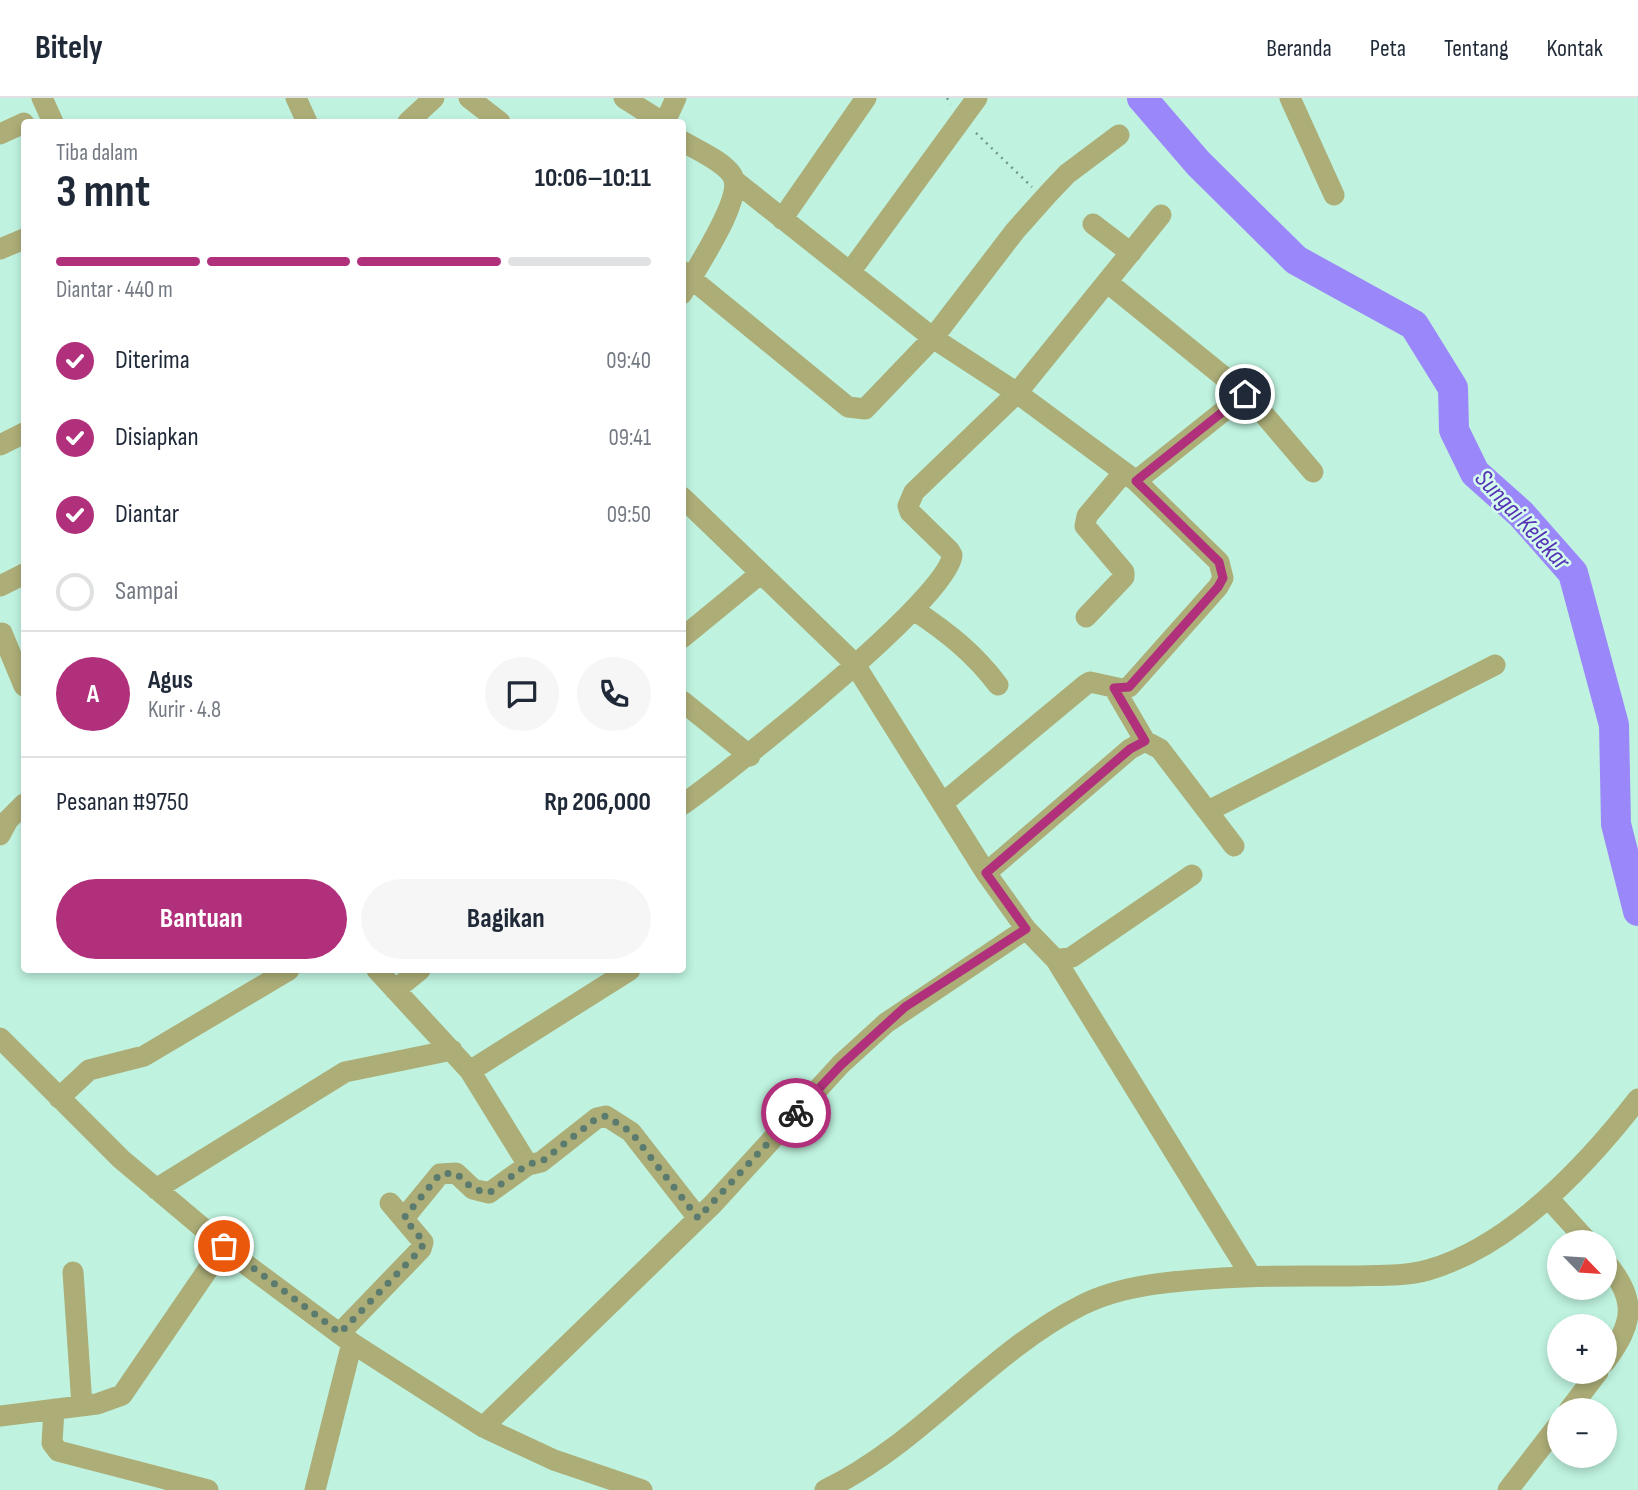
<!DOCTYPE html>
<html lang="id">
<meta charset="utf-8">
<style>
:root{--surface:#fff;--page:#f6f6f7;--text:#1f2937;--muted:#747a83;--line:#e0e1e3;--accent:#b1307c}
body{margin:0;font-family:"Sofia Sans Condensed",sans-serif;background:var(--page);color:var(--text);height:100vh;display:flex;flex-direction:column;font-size:26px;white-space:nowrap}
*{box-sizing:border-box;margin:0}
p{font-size:23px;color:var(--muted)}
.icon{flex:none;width:38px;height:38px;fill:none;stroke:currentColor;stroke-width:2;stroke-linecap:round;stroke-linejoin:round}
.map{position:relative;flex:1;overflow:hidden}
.sheet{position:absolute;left:21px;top:21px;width:665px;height:854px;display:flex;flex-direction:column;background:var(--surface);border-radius:7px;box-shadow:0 4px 10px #0003}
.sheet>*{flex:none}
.needle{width:46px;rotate:115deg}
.fabs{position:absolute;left:1547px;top:1132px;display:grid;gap:14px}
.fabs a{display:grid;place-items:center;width:70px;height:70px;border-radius:50%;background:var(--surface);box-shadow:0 4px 10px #0003;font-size:35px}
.pin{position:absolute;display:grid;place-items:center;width:60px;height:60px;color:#fff;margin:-30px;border:4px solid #fff;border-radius:50%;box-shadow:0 2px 7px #0007}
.courier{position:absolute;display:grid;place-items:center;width:70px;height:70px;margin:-35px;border:5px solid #b1307c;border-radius:50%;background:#fff;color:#222;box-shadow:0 2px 9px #0007}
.headline em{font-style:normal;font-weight:700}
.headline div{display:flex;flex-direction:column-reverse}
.headline{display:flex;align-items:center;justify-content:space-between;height:119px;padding:0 35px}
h1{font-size:46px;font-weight:700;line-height:52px}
.bar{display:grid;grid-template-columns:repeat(4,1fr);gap:10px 7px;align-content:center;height:84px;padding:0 35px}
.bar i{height:9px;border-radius:5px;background:var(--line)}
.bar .selected{background:var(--accent)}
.bar p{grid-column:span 4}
.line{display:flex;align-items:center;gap:18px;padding:0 35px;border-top:2px solid var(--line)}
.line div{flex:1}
.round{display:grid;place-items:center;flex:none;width:74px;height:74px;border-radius:37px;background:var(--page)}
ol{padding:0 35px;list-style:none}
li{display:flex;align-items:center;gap:21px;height:77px}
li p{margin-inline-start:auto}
li .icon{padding:7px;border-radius:50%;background:var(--accent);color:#fff;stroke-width:4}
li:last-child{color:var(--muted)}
li i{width:38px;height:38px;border:4px solid var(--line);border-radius:50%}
.cta{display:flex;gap:14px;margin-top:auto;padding:14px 35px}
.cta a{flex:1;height:80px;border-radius:42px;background:var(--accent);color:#fff;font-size:28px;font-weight:700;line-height:80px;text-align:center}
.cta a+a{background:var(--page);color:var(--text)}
header{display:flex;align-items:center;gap:42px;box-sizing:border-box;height:98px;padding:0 35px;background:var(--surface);border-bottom:2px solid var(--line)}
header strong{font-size:33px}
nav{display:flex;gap:38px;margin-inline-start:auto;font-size:24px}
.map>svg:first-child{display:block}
</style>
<header>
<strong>Bitely</strong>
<nav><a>Beranda</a><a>Peta</a><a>Tentang</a><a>Kontak</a></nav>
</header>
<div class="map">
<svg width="1638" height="1392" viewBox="0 0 1638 1392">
<rect width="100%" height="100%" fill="#bff3df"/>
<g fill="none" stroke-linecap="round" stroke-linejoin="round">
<!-- river -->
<path stroke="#9a87f9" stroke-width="30" d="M1142,0L1198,65L1296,162L1414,227L1453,290L1454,332L1475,375L1521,416L1573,475L1614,627L1616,726L1638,813"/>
<!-- path -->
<path stroke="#729688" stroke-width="2.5" stroke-dasharray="2 5" stroke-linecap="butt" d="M947,0L951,6
M976,35L1032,89"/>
<!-- minor -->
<path stroke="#acad77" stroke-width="21" d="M42,0L53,24
M296,0L307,24
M469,0L500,24
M624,0L662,24
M1290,0L1334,97
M408,24L434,0
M665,24L676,0
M0,36L24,25
M682,43C697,52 723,63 732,77C746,99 694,173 682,196
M735,83L933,240L1017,295L1136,383L1219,464L1223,480L1218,489L1129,589L1122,591L1090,584L1085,587L943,705
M782,121L866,0
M1093,126L1131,155
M0,151L24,141
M682,173L848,309L865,311L933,240L1015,133L1048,96L1067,76L1119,37
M850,174L977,0
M1107,184L1250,300L1313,374
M0,347L24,335
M1136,383L1245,296
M0,488L24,476
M914,512C947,534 974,555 998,587
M1086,519L1124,479V474L1085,428L1087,418L1124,374
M2,535L24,588
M682,540L761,475
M1114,590L1145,643
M682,603L750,658
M682,707C725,677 952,498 952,457L949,452L910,414L908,408L914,394L1017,295L1161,117
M1208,713L1495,567
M0,737L8,722L24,706
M986,775L1130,651L1145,643L1160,651L1234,748
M1026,831L1056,862L1251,1178
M1056,862L1072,859L1192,777
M377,872L470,973L528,1067L541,1064L597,1020L606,1018L631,1034L698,1120
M395,892L420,872
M0,940L121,1061L248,1168L352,1245L483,1329L554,1362L642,1392
M470,973L630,872
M59,1000L89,972L144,958L289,872
M156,1091L345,974L452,952
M1549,1101L1588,1144
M404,1120L440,1076L456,1075L473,1091L489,1095L528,1067
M1605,1163C1638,1202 1634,1225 1605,1264
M73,1174L82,1308
M340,1235L421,1151L423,1144L390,1105
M54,1311L52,1345L58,1353L208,1392
M1569,1312L1598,1274
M0,1318L97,1306L122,1297L224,1148
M483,1329L713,1106L841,966L886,925L1026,831L986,775L854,565L682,399
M315,1392L352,1245
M825,1392C921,1346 987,1255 1082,1207C1123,1186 1176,1183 1222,1180C1264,1177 1306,1178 1349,1178C1375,1177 1402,1179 1428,1172C1511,1148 1587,1067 1638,1001
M1508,1392L1559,1326"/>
</g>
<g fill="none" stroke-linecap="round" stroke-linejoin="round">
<!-- done -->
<path stroke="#5c7b6f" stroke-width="7" stroke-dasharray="0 12.6" d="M224,1148L340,1235L421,1151L424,1144L404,1120L440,1076L456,1075L473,1091L489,1095L528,1066L541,1064L597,1020L606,1018L631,1034L698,1120L796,1015"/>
<!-- route -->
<path stroke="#b1307c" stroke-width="9" d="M796,1015L841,967L905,909L1026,831L986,775L1130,651L1145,643L1114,590L1129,589L1218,489L1223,480L1219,464L1136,383L1245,296"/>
</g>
<g text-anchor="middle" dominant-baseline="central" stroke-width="5" stroke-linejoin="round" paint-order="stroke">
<!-- water labels -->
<g font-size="26" font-style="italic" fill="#5732b5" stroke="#d5fded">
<text transform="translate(1522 422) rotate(47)">Sungai Kelekar</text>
</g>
</g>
</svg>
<div class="fabs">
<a><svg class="needle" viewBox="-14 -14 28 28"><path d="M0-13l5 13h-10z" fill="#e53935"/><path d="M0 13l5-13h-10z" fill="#747a83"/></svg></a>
<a>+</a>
<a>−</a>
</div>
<div class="pin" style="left:224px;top:1148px;background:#ea580c"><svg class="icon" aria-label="bag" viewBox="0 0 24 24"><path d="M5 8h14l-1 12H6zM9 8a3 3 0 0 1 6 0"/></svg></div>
<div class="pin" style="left:1245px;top:296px;background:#1f2937"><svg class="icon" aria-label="home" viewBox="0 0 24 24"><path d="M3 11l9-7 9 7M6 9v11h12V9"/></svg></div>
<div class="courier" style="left:796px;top:1015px"><svg class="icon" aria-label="bike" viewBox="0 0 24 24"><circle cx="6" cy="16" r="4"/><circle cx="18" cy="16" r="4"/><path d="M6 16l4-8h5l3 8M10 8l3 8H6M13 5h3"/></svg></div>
<section class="sheet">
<div class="headline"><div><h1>3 mnt</h1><p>Tiba dalam</p></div><em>10:06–10:11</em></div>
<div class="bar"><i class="selected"></i><i class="selected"></i><i class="selected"></i><i></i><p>Diantar · 440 m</p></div>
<ol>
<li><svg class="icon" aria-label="check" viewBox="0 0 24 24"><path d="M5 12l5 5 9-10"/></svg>Diterima<p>09:40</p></li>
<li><svg class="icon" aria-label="check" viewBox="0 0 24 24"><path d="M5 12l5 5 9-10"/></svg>Disiapkan<p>09:41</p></li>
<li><svg class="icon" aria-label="check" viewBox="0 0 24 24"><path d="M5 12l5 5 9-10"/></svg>Diantar<p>09:50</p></li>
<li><i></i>Sampai</li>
</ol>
<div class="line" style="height:126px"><b class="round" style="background:var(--accent);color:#fff">A</b><div><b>Agus</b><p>Kurir · 4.8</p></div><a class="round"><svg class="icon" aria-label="chat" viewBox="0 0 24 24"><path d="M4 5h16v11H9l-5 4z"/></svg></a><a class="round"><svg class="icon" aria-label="phone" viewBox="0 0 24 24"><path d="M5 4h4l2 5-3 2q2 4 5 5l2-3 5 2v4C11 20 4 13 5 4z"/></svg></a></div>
<div class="line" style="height:91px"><div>Pesanan #9750</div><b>Rp 206,000</b></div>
<div class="cta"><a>Bantuan</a><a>Bagikan</a></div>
</section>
</div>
